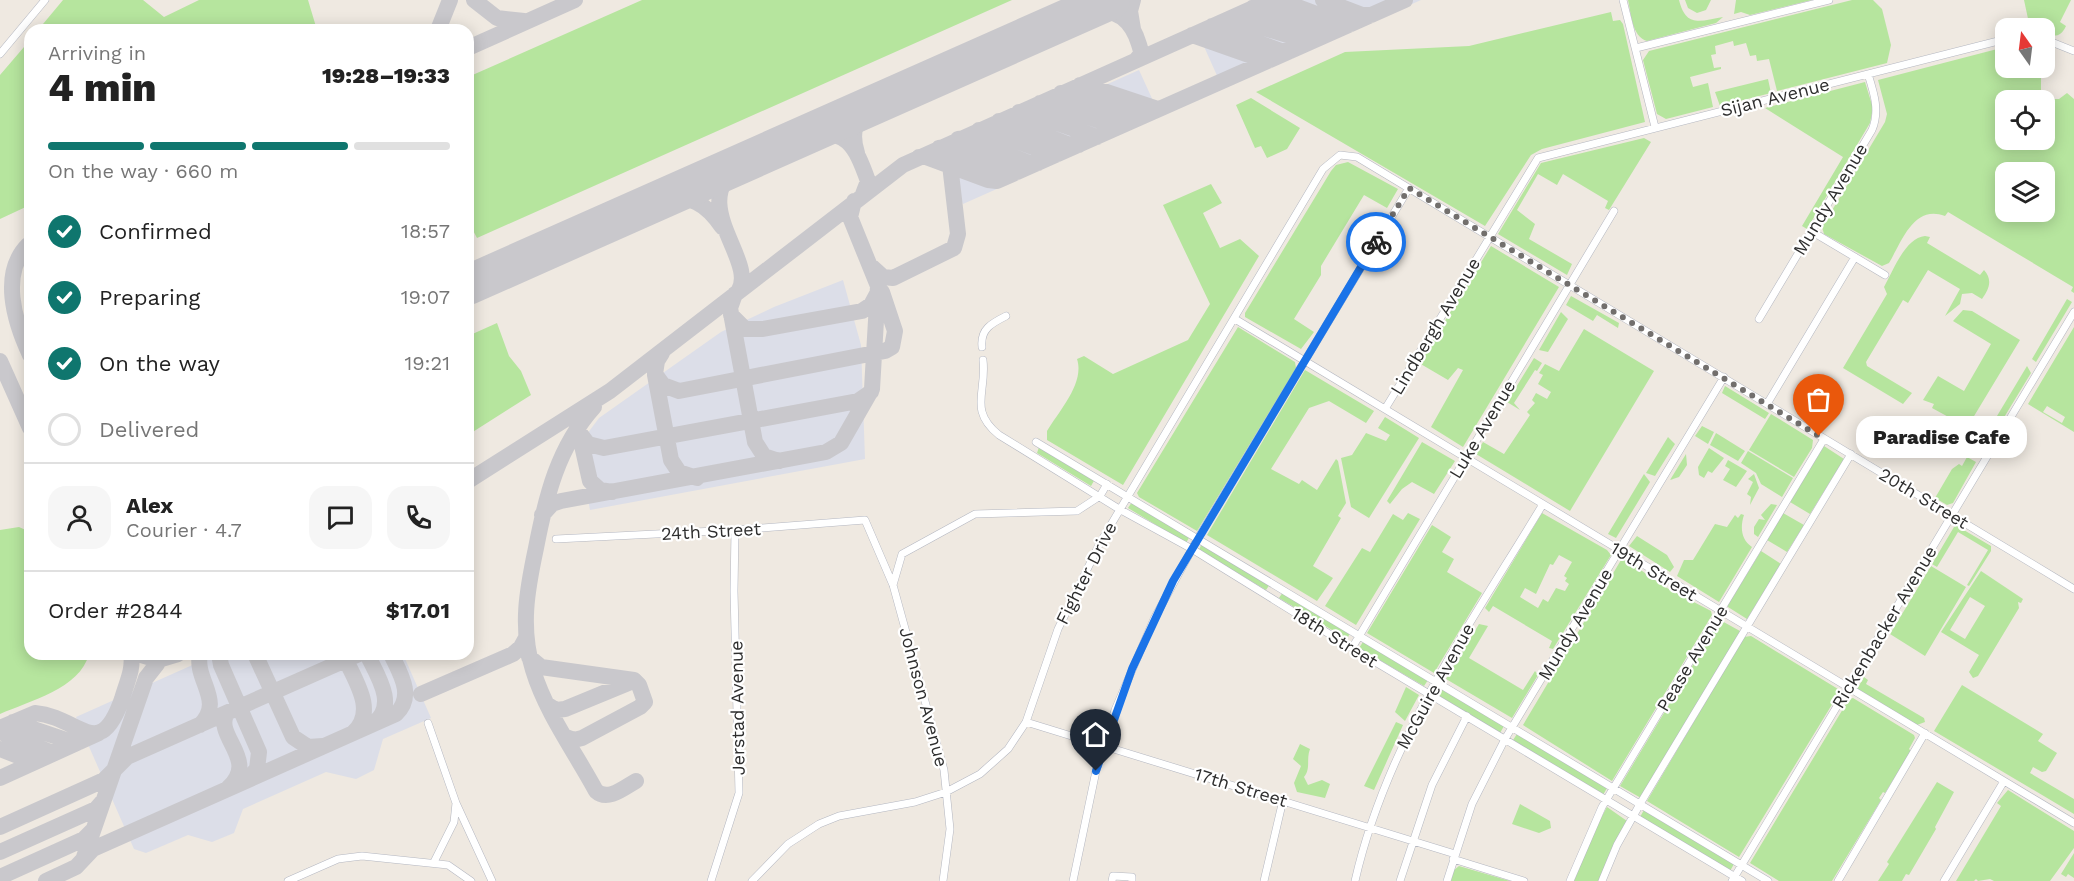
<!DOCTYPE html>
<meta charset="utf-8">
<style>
:root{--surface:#fff;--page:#f6f6f6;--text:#222;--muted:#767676;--line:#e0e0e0;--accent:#0f766e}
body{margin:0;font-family:"Work Sans",sans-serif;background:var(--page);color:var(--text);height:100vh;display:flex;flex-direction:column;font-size:22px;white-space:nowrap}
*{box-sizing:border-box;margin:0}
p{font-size:20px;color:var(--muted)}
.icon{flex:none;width:33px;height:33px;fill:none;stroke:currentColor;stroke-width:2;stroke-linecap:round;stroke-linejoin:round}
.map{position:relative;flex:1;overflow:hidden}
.details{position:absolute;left:24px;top:24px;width:450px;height:636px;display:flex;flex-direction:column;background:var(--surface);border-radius:18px;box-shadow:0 3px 15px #0003}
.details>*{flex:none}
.needle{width:39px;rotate:346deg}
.buttons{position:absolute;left:1995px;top:18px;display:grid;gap:12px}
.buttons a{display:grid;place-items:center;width:60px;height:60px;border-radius:12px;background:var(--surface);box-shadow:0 3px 15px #0003;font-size:30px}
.pin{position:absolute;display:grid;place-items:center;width:51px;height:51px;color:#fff;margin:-62px -26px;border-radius:50% 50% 50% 0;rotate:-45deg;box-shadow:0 0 6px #0007}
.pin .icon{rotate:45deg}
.courier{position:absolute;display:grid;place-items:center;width:60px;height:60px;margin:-30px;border:4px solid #1a73e8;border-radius:50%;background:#fff;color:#222;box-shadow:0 2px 8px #0007}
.bubble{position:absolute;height:42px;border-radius:18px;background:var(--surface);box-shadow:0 3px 15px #0003;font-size:20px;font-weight:800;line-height:42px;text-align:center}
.headline em{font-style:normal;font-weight:800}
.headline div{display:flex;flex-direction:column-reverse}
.headline{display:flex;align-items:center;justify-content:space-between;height:102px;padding:0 24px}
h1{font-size:39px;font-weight:800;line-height:45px}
.bar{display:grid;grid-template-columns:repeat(4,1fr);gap:9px 6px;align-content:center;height:72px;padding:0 24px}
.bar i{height:8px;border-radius:4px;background:var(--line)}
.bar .active{background:var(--accent)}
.bar p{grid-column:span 4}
.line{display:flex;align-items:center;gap:15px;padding:0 24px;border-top:2px solid var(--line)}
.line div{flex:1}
.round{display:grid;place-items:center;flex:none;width:63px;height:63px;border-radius:18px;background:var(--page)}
ol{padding:0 24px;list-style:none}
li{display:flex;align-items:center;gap:18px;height:66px}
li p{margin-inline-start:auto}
li .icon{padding:6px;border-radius:50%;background:var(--accent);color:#fff;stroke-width:4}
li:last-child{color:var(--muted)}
li i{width:33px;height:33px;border:3px solid var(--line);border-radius:50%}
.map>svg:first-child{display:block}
</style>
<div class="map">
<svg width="2074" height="881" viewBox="0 0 2074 881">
<rect width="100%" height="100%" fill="#efe9e1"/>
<!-- airport -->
<path fill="#dcdee8" d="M1297,0H1421L1223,89L1202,42Z
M1139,70L1160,116L963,204L942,158Z
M843,280L861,345L865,459L590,510L578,446L599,418L721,332L774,307Z
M217,654H403L431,718L383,739L374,770L356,779L326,772L243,809L234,833L212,842L188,835L146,853L134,849L76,717Z"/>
<!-- green -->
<path fill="#b6e59e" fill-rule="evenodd" d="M63,0H143L164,17L199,0H308L317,30H38Z
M642,0H1012L477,238L468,221V77Z
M1628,0H1679C1686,28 1700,21 1723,17L1716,23L1647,41C1632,37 1631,13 1628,0Z
M1685,0H1711L1706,10L1697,13L1688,8Z
M1736,0H1812L1750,15L1741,12L1734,14Z
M1852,0H1873L1882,9L1891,45L1887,63L1777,91L1769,59L1757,61L1756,55L1750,56L1746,43L1734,46L1733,41L1715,46L1716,54L1711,55L1714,68L1721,67V69L1690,77L1693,87L1708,83L1713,107L1666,119L1657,114L1643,60L1649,51Z
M2024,0H2071L2060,22L2066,26C2061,37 2055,37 2045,34L2044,28H2030Z
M1611,12L1613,21L1620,20L1623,24L1645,122L1542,149L1531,155L1485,226L1256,92L1345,52L1469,46Z
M30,40V205L0,219V75Z
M2005,47L2006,68H2022L2021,71L2041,78V92L2050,99H2059L2067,93L2074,99V293L2071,291L2073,287L1948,212L1945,216C1914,204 1902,241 1889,263L1882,266L1824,234L1822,227L1885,122L1887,114L1878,80ZM2044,100V140H2006V100ZM2006,172H2044V212H2006Z
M1768,79L1771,93L1720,106L1715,92Z
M1865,82L1873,108L1870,123L1807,229L1802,226L1843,157L1765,108Z
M1251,98L1300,128L1287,149L1267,158L1261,146L1255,148L1236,105Z
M1644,138L1651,142L1609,210L1605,208L1608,201L1563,174L1557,185L1538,174L1517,210L1535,224L1529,239L1572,264L1567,275L1498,234L1541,163Z
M1348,162L1398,189L1387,208L1364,195L1321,266V275L1294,319L1314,332L1301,349L1245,317V313L1331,171L1336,165Z
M1211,184L1222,203L1203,213L1220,248L1240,239L1259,256L1123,485L1047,440V431C1059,411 1085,383 1077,359L1084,356L1113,374L1188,340L1210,304L1163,205Z
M1925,236L1930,237L1927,243L1980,275L1984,270C1993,280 1989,289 1982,299L1972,293L1962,294L1960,304L1945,316L1960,289L1928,270L1908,303L1903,300L1866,362L1867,366L1912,393L1903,404L1843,368L1887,294L1884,287C1893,271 1905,238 1925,236Z
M1491,246L1559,287L1463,447L1431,427L1463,370L1458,368L1448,380L1419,363Z
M1571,296L1619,323L1618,328L1597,315L1593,321L1566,305Z
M2067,299L2072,302L2036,362L2032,359Z
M1963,310L1972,311L2020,340L1962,436L1967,441L1948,431L1954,420L1932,408L1934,404L1923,400L1938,376L1964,391L1991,344L1953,321Z
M1561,312L1568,319L1548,352L1539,350Z
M497,323L509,356L521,371L531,395L468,435V336Z
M1238,327L1295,362L1296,368L1197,531L1139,497L1137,493Z
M2074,327V432L2028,404ZM2047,406L2065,417L2062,423L2043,412Z
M1584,329L1654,371L1570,511L1476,454L1483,442L1504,454L1530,415L1527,412L1535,403L1532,400L1536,393L1547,399L1551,392L1538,384L1543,375L1539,373L1545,364L1559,371Z
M1534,358L1542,363L1537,371L1535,370L1514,403L1520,410L1507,402Z
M2027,366L2031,373L1983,452L1975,444L1979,446Z
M1305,370L1374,411L1366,423L1329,401L1309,408L1271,469L1299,484L1302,480L1317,490L1336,459L1338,461L1346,503L1338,516L1341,518L1313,566L1333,578L1317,601L1207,535Z
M1725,386L1769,413L1765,419L1722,393Z
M1771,414L1813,440L1812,448L1794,477L1749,450Z
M1385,417L1419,438L1369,518L1351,507L1341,458L1352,455L1366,433L1386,441L1390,435L1378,428Z
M1702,426L1714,432L1708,444L1695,436Z
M1716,433L1745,451L1738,461L1710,445Z
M1668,437L1675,444L1655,476L1646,473Z
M1422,442L1455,461L1434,494L1412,482L1402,489L1390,504L1387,501Z
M1824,446L1844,459L1810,514L1790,502Z
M1039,447L1095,479L1091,486L1037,453Z
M1709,448L1724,458L1712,473L1708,471L1704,478L1699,475L1698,467Z
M1748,451L1793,478L1782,497L1761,484L1756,473L1741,463Z
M1686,454L1687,465L1679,477L1670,480Z
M1967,457L1976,462L1953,503L1947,505L1935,498L1952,469L1959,464L1962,466Z
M1728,460L1747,471L1736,487L1723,480L1730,469L1725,466Z
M1644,474L1650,482L1616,538L1608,534Z
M1754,474L1759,488L1750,505L1751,497L1747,494L1753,482L1748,479Z
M1132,502L1190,536L1186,543L1128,508Z
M1771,504L1777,505L1758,537L1754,534V527L1759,519L1765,520L1761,515Z
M1408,513L1420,519L1356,625L1325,606L1362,548L1370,552L1393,514L1403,520Z
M1542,513L1607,550L1611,555L1553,649L1549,648L1552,641L1493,606L1489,612L1485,608ZM1559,555L1572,562L1564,576L1567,578L1565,581L1569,584L1565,591L1556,588L1548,602L1543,599L1538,608L1520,597L1525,588L1536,594L1550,564L1553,565Z
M1783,513L1804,525L1787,552L1767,540Z
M1741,514L1744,515C1740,527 1741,540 1752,547L1719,602L1677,576L1684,560H1693L1715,524L1727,527L1735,515L1738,518Z
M1432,525L1451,537L1442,552L1454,559L1447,572L1482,593L1434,673L1367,633Z
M1957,526L1991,546V551L1969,586L1967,585L1988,550L1958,532L1937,567L1932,564L1954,527Z
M19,527L30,532V654H89C80,689 29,701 0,714V530Z
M1637,536L1667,555L1674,567L1670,572L1629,546Z
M1202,543L1270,584L1266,590L1199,550Z
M1761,551L1781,564L1747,619L1728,607V605Z
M1625,559L1665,587L1711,611L1712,615L1612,781L1523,725L1621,560Z
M1931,566L1966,587L1925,656L1890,634Z
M1981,571L2023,599L2021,603L2018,602L2019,608L1978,676L1973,678L1969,672L1979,655L1941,632ZM1970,597L1985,606L1965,639L1950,630Z
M1283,592L1350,633L1347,639L1279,598Z
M1720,620L1740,631L1739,634L1641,798L1620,786Z
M1479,624L1488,626L1469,658L1523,690L1535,671L1538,675L1512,718L1446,679Z
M1751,636L1838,689L1839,693L1739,857L1647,801L1744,637Z
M1363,642L1428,680L1424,686L1359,648Z
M1864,677L1868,680L1866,684L1924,718L1925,722L1917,725L1857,689Z
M1962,685L2043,734L2038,741L2057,753L2046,771L2042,772L2033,767L2030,773L2074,799V814L1934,731Z
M1406,687L1419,695L1405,721L1395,712Z
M1440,687L1504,726L1500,733L1436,694Z
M1853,698L1914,735L1915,738L1909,749L1911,751L1885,793L1883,792L1879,798L1881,800L1832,881H1779L1750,863L1849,699Z
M1396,722L1403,725L1374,790L1364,786Z
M1517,734L1607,788L1603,795L1513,740Z
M1300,744L1310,749C1306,759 1311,769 1304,777L1308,785L1322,780L1330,784L1325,798L1297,792L1294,783L1301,766L1293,759Z
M1937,782L1954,792L1935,827L1936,829L1909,875L1906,874L1902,881H1878L1889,864L1887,862Z
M2008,790L2074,831V848L2050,881H1994L1990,879L1978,881L1976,879L1974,881H1956L2001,806L1997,803Z
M1520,804L1550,821L1551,828L1539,833L1512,824Z
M1607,807L1627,821L1599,881H1574L1596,827Z
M1644,810L1734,864L1730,871L1640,817Z
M2074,853V878L2068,874L2066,877L2061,874Z
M1459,866L1510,881H1451L1454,870Z"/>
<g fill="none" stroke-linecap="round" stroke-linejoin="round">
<!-- taxiway -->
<path stroke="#c9c8cc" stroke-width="16" d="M474,0L497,18L524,21
M1279,0L1343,24H1351
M1323,0L1362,15H1371
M1252,8L1330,33
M1083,12C1107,9 1125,11 1136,36C1138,42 1141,48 1141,54L1137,59
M1232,18L1310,42
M1212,26L1281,51H1290
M1133,29L1130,11L1133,0
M438,30L450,0
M1192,35L1263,60H1270
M468,48L575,0
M1080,85L1089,86L1158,109
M1061,93L1138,118
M1040,103H1046L1118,127
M1019,112H1026L1097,137
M999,121H1008L1067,144L1079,145
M979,130H987L1049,153L1058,154
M806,135C847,128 855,145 868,181L863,194
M958,139L966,138L1029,163H1038
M939,148L945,147L1010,172H1017
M857,153C851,134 854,122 868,108
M919,157H926L988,180L997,181L1405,0
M662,199C690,194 707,204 722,227
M28,245C0,273 14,321 30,355
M872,267L883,277L893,278L954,248L958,234L949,156
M738,292C759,261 686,205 739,165
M735,294L730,308L755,442L764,456L779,461
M731,315L745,329H763L862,311L871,305L878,292
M662,353L657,361L655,374L663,385L679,391L885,351L892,347L895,331L882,292
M0,361L30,428
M655,375L671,460L679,472L697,478
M594,407C558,447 546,496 536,548C527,590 520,628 533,670C546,713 575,752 596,791C608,802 625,787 636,781
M579,432L588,444L604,448L858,401L871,392
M579,432L590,481L600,490L612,492
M468,481L610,391L903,165L1271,0
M542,515L552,504L561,501L826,452L841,443L872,389L878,286L850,217L854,201
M138,654L158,660L178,654
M200,654C194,680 225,701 200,725
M219,654L221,665L259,752L257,769L247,780
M255,654L293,737L308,747L323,746
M343,654C354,679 378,711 353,733
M367,654C377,675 398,705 374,723
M529,657L541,667L634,680L639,685L645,702L640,707L582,738L574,740L566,737
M421,694L513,654L521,647L526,638
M548,705L556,710L565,709L633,681
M227,713C213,736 260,760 228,788
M13,722L72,742H79
M0,728L35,713C80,717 99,764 122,699C126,684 134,669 131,654
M0,732L50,752L59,751
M0,749L31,761L39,760
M0,778L99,733
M0,827L104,780L127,757L359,654
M0,852L96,809L103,801
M84,857L146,678L157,664
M0,877L84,839L92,831
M46,881L76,867L93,849L396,714C415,696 400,673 391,654"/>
<!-- runway -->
<path stroke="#c9c8cc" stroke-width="40" d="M468,285L1110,0"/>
<defs>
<path id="minor" d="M1623,0L1655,127
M2044,39L2074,51
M1636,48L1829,0
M0,54L45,0
M1811,231L1885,275
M1235,319L2074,823
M1759,319L1872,130C1880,111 1874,93 1868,74
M982,347C980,329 992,323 1006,316
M983,360C987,392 968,410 999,435L1119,509L1192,549L1352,648L1742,881
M1767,404L1855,257
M1385,409L1538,158L2006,39
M1036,442L1768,881
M556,539L735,530L865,520L893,585L944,770L950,829L943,881
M893,585L902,554L975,514L1077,511L1100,496L1107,484
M1352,648L1614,211
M1026,722L1455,854
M428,723L456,803L492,881
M1453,859L1524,881
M434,862L454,822L456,803
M288,881L338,859L362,856L448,865L471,881
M711,881L739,793L734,591L735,530
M752,881L788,844L819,824L839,816L915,802L946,792L980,774L1008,749L1026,722L1058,629L1100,543L1323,169L1340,155L1357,157L2074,589
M1073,881L1096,771L1115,710L1154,619L1198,538L1409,188
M1112,881L1113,876L1132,877V881
M1264,881L1283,800
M1355,881C1387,741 1470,625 1543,504
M1400,881L1432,785L1467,716
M1447,881L1472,804L1505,739L1724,377
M1570,881L1602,807L1824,439
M1602,881L1617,845L1640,804L1851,454
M1732,881L2074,312
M1838,881L1925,733
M1944,881L2004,781"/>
</defs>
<!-- minor casing -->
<use href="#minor" stroke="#b4b7c1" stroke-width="8"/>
<!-- minor -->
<use href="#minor" stroke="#fff" stroke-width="7"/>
</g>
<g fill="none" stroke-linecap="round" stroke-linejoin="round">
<!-- done -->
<path stroke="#726f6d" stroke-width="6" stroke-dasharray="0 10.8" d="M1376,242L1409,188L1819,436"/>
<!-- route -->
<path stroke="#1a73e8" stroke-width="8" d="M1096,771L1132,669L1173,581L1376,242"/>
</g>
<g text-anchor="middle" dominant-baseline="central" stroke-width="4.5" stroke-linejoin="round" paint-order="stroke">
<!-- street labels -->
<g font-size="18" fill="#2e2e2e" stroke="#fff">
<text transform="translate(1775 97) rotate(-14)">Sijan Avenue</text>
<text transform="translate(1830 199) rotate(-59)">Mundy Avenue</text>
<text transform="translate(1435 326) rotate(-59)">Lindbergh Avenue</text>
<text transform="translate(1482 429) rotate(-59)">Luke Avenue</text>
<text transform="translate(1924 498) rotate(31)">20th Street</text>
<text transform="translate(711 531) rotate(-3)">24th Street</text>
<text transform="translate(1654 571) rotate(31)">19th Street</text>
<text transform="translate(1086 573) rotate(-63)">Fighter Drive</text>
<text transform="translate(1575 624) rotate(-59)">Mundy Avenue</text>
<text transform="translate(1884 627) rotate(-59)">Rickenbacker Avenue</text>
<text transform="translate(1335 637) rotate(32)">18th Street</text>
<text transform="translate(1692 658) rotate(-59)">Pease Avenue</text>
<text transform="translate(1435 686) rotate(-61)">McGuire Avenue</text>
<text transform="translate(924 697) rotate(75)">Johnson Avenue</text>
<text transform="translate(737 708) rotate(-91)">Jerstad Avenue</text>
<text transform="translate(1241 787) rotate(17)">17th Street</text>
</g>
</g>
</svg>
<div class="buttons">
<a><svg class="needle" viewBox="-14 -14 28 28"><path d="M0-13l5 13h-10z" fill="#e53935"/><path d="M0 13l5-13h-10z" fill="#767676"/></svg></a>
<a><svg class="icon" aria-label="locate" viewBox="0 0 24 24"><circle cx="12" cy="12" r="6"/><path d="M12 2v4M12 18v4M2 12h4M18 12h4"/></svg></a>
<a><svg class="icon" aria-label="layers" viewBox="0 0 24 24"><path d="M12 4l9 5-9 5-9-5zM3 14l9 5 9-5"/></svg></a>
</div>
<div class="pin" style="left:1819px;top:436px;background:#ea580c"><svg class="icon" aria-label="bag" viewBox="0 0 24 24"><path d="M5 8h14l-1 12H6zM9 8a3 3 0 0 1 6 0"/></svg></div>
<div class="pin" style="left:1096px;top:771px;background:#1f2937"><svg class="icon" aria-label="home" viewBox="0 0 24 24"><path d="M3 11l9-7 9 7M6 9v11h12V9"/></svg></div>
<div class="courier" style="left:1376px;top:242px"><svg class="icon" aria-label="bike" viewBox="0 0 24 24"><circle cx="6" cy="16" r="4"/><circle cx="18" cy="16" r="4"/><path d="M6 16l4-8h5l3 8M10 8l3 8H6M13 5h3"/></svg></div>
<div class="bubble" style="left:1856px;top:416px;width:171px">Paradise Cafe</div>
<section class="details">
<div class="headline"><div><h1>4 min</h1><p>Arriving in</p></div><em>19:28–19:33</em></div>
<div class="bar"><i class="active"></i><i class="active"></i><i class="active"></i><i></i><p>On the way · 660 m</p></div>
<ol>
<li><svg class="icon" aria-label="check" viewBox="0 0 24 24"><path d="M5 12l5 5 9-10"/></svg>Confirmed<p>18:57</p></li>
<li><svg class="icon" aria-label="check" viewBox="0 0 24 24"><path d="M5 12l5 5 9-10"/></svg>Preparing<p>19:07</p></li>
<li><svg class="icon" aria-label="check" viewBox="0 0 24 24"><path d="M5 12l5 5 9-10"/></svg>On the way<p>19:21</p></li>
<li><i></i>Delivered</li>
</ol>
<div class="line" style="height:108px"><a class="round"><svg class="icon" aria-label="person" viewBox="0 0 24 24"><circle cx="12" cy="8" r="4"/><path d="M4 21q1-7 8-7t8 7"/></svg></a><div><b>Alex</b><p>Courier · 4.7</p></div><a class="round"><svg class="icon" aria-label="chat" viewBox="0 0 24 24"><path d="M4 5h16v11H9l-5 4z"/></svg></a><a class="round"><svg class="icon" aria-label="phone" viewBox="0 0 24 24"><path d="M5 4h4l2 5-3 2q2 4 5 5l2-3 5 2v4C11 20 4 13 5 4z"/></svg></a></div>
<div class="line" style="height:78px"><div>Order #2844</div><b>$17.01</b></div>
</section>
</div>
